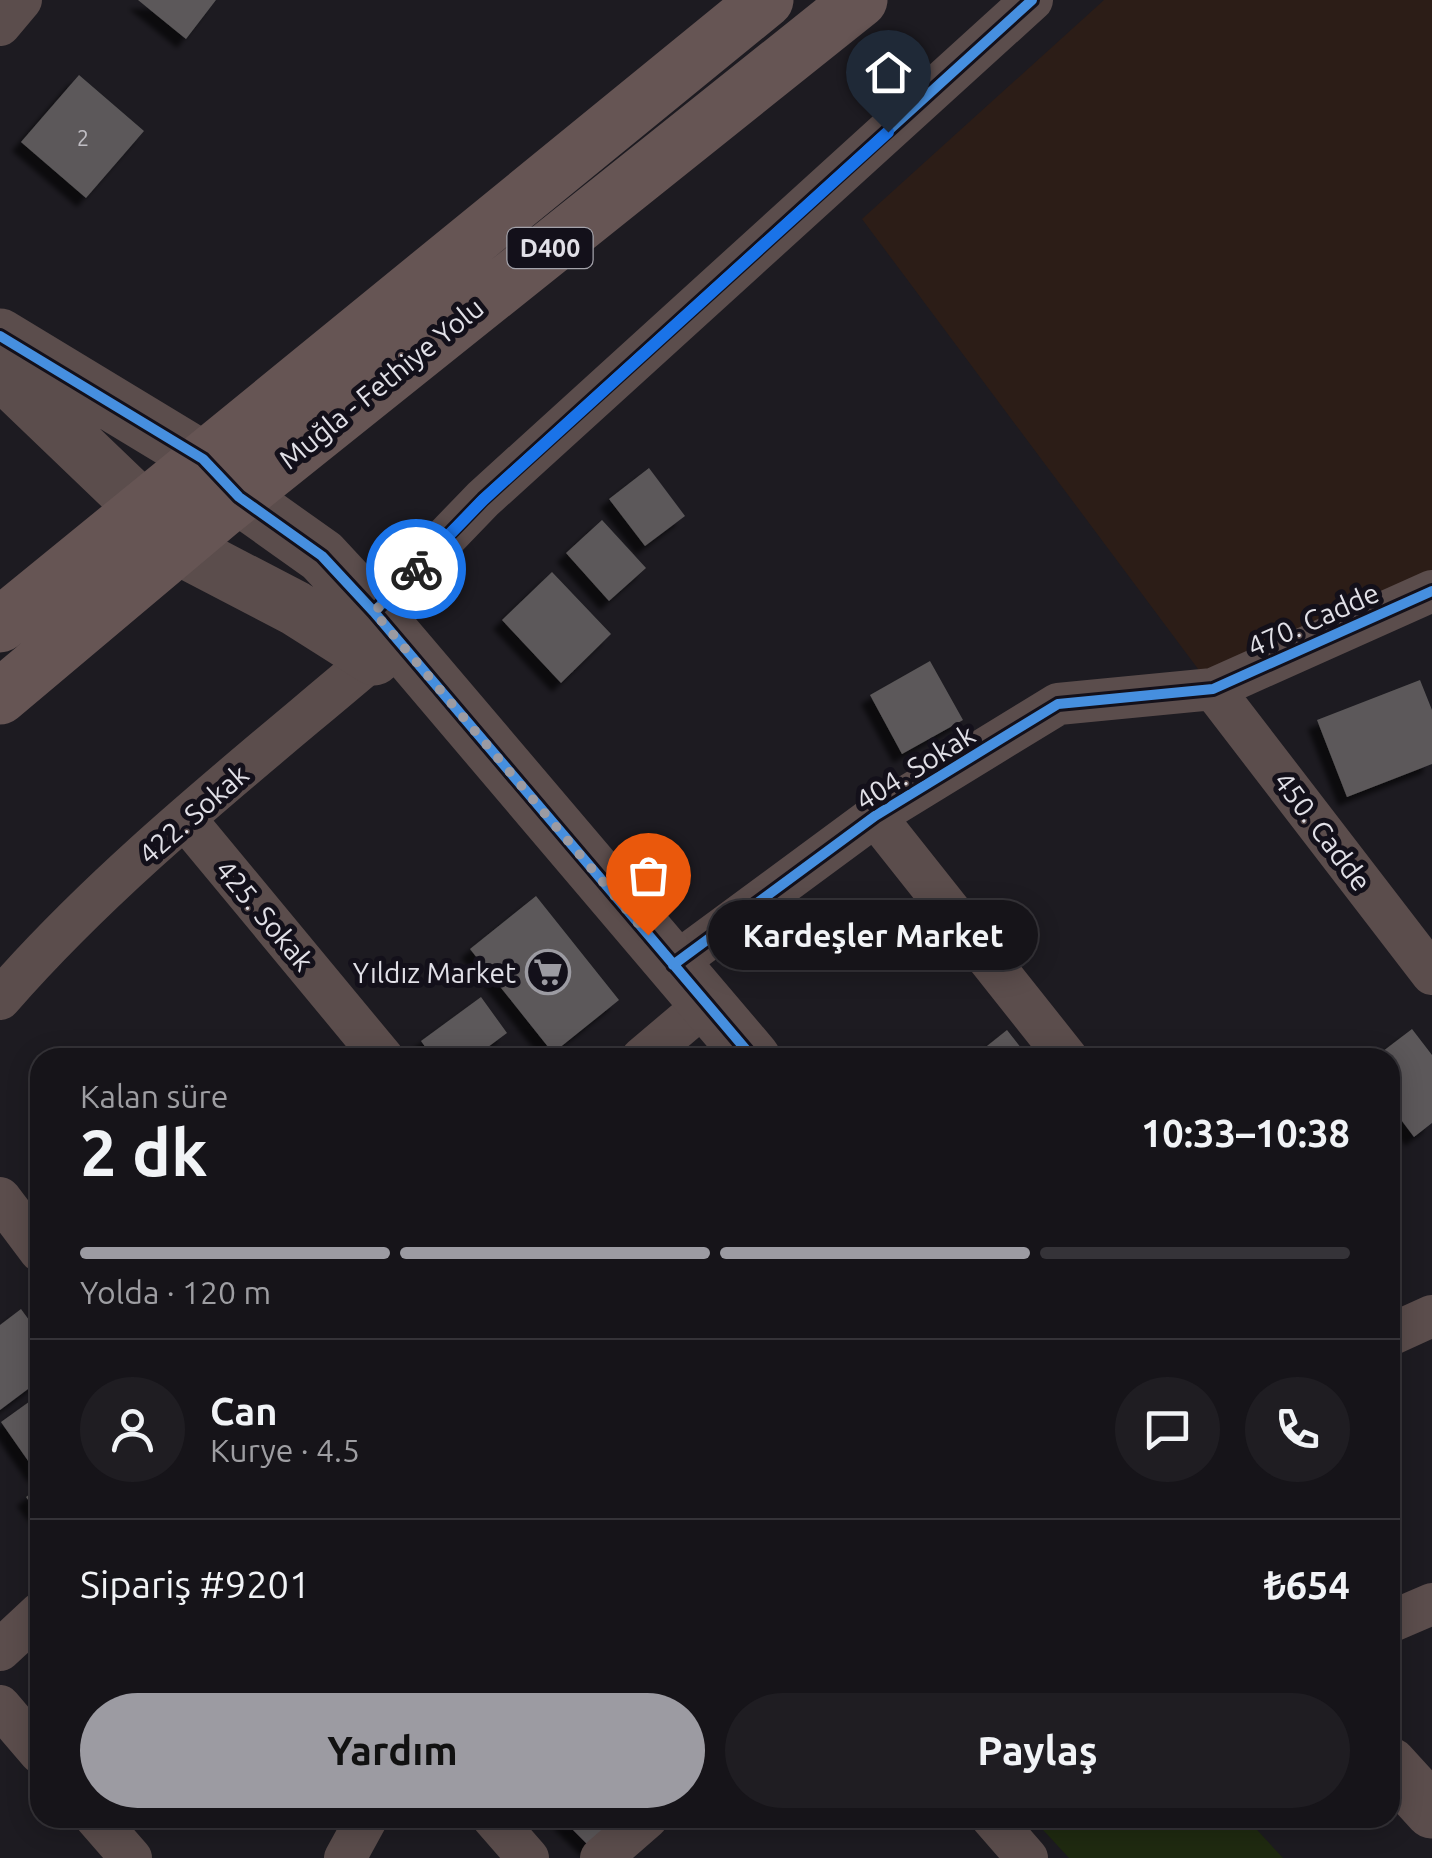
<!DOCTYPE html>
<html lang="tr">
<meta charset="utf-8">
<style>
:root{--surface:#161419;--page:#1f1d22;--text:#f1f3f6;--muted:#9e9ea2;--line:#353338;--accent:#9c9ba2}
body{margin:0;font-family:Ubuntu,sans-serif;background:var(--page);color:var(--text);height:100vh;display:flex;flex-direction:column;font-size:38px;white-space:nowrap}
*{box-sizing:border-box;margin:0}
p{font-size:32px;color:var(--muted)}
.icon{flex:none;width:55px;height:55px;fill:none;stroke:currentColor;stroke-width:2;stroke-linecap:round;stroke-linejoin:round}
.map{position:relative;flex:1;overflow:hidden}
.drawer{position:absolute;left:30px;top:1048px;width:1370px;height:780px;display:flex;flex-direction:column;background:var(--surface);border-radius:30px;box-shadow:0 5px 25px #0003,0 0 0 2px var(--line)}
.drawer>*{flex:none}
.pin{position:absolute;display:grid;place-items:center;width:85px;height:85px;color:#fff;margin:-102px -42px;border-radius:50% 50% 50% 0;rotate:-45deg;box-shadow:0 0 10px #0007}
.pin .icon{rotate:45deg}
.courier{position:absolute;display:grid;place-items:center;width:100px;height:100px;margin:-50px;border:8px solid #1a73e8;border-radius:50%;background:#fff;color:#222;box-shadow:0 2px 12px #0007}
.bubble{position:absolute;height:70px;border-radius:35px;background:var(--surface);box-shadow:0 5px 25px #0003,0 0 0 2px var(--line);font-size:32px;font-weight:700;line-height:70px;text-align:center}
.summary em{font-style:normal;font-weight:700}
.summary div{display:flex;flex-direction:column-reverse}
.summary{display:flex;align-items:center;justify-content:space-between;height:170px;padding:0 50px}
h1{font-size:65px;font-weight:700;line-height:75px}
.bar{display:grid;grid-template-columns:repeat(4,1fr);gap:15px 10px;align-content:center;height:120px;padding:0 50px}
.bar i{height:12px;border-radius:8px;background:var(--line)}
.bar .current{background:var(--accent)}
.bar p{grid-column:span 4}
.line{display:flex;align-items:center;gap:25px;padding:0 50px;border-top:2px solid var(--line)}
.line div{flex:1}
.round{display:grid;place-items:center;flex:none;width:105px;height:105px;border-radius:52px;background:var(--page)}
.button{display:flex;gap:20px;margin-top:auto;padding:20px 50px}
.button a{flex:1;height:115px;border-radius:60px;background:var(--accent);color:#111;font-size:40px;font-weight:700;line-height:115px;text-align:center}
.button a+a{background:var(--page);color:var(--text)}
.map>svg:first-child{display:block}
</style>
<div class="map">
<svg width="1432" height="1858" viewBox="0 0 1432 1858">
<defs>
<filter id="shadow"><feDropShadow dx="-9" dy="9" stdDeviation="2.5" flood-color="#0009"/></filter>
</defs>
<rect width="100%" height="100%" fill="#1d1b21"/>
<!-- industrial -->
<path fill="#2c1d17" d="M1104,0H1432V582L1213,689L862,219Z"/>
<!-- green -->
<path fill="#1f2a10" d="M1032,1818H1246L1283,1858H1069Z"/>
<!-- building -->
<path fill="#5c595a" filter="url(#shadow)" d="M138,0H216L186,39Z
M79,75L144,131L86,198L21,142Z
M649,468L685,516L645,546L609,499Z
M602,520L646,568L609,601L566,553Z
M552,572L611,634L561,683L502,620Z
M930,661L963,720L902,754L870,695Z
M1420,680L1432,710V764L1347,797L1317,720Z
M536,896L619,1000L553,1053L470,949Z
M481,997L507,1033L473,1058H433L421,1041Z
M1412,1029L1432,1055V1123L1414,1137L1390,1105V1058H1374Z
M1007,1030L1029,1058H972Z
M21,1309L40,1335V1380L0,1410V1325Z
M40,1394V1473L38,1475L1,1422Z
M40,1487V1516L26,1497Z
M561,1818H623L591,1848Z"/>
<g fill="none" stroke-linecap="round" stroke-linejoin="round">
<!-- minor -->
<path stroke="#5b4d4c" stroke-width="42" d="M0,25L21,0
M374,612L483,499L1032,0
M1213,689L1432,974
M875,816L1067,1058
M185,819L383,1058
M673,965L875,816L1058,704L1213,689L1432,591
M0,999C117,865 261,755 396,639
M642,1058L707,1003
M0,1198L40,1251
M1390,1335L1432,1316
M1390,1622L1432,1604
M0,1650L40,1613
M0,1706L40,1753
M96,1818L131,1858
M493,1818L528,1858
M992,1818L1027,1858
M345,1858L367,1818
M601,1858L647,1818"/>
<!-- tertiary -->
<path stroke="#5b4d4c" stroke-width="55" d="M0,336L203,459L239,497L322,556L374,612L753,1058
M0,371L143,508L178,547L295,608L374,658
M1390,1765L1432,1811"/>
<!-- trunk -->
<path stroke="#665554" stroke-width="55" d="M0,625L766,0
M0,697L221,511L860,0"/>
<defs>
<path id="cycleway" d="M0,336L203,459L239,497L322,556L374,612L753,1058
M374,612L483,499L1032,0
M673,965L875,816L1058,704L1213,689L1432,591"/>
</defs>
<!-- cycleway casing -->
<use href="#cycleway" stroke="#13101a" stroke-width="16"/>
<!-- cycleway -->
<use href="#cycleway" stroke="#468fdf" stroke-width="10"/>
</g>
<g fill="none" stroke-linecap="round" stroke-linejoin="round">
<!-- done -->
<path stroke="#9c9ba2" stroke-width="10" stroke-dasharray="0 18" d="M416,569L374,612L648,935"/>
<!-- route -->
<path stroke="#1a73e8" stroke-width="12" d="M416,569L483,500L888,132"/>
</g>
<!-- icons -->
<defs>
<symbol id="supermarket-ring" viewBox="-11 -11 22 22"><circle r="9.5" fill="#13101a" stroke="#9c9ba2" stroke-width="1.5"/><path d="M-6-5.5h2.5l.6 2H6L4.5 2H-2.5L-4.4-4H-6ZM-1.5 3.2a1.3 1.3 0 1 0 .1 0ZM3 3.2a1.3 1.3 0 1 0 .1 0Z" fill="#9c9ba2"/></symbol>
</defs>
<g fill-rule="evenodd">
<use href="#supermarket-ring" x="523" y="947" width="50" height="50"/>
</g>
<g text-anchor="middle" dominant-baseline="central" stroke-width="10" stroke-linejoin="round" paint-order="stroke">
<!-- number labels -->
<g font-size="22" fill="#c0bec4">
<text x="83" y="137">2</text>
</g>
<!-- shield labels -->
<rect fill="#13101a" stroke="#a3a2aa" stroke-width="2.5" x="507.5" y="228" width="85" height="40" rx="8"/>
<g font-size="25" font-weight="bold" fill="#e1e0e7">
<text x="550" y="248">D400</text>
</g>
<!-- street labels -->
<g font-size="28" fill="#e1e0e7" stroke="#13101a">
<text transform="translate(381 383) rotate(-39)">Muğla - Fethiye Yolu</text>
<text transform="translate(1313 619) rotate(-24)">470. Cadde</text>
<text transform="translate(915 767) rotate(-32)">404. Sokak</text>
<text transform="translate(193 814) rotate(-41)">422. Sokak</text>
<text transform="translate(1323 831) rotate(53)">450. Cadde</text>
<text transform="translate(265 915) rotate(50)">425. Sokak</text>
</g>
<!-- poi labels -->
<g font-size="28" fill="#e1e0e7" stroke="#13101a" text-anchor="end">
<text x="516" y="972">Yıldız Market</text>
</g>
</g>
</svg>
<div class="pin" style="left:648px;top:935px;background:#ea580c"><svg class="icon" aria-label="bag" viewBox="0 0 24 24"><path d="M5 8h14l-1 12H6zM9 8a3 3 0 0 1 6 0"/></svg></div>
<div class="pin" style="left:888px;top:132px;background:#1f2937"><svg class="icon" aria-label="home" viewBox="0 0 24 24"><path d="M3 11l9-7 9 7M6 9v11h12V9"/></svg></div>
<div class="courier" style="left:416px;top:569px"><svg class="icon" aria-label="bike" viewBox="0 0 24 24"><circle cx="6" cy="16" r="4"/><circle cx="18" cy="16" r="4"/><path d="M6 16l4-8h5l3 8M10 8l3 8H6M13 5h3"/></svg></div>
<div class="bubble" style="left:708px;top:900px;width:330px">Kardeşler Market</div>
<section class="drawer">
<div class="summary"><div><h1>2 dk</h1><p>Kalan süre</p></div><em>10:33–10:38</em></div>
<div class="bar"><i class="current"></i><i class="current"></i><i class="current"></i><i></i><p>Yolda · 120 m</p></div>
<div class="line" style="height:180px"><a class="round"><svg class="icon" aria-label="person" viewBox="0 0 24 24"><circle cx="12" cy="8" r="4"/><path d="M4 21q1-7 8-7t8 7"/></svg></a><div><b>Can</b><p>Kurye · 4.5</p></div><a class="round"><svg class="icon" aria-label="chat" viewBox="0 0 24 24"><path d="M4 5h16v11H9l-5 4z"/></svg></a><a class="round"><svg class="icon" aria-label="phone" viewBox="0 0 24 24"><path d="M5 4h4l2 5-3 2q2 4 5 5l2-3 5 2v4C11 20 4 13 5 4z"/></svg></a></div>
<div class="line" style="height:130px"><div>Sipariş #9201</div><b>₺654</b></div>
<div class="button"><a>Yardım</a><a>Paylaş</a></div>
</section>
</div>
